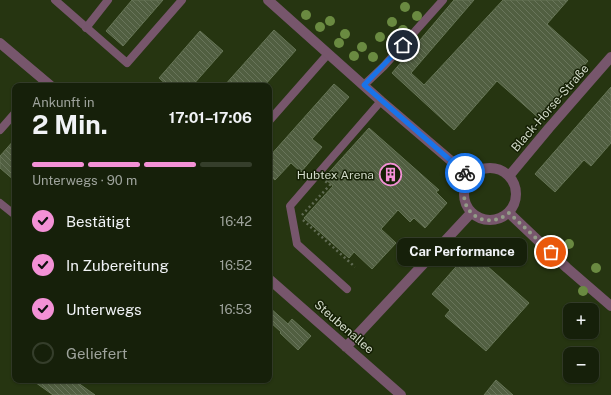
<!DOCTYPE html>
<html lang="de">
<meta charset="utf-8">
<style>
:root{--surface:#16200a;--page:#232d18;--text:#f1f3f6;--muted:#9ea39c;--line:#353e2b;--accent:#f391d6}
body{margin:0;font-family:"Public Sans",sans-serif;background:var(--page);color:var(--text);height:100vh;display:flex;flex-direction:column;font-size:15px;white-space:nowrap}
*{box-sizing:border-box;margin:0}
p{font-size:13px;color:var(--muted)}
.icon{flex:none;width:22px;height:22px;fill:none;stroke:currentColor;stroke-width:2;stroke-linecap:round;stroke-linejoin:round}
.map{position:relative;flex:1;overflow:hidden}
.drawer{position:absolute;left:12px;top:83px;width:260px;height:300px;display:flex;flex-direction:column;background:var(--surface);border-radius:8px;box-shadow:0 1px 3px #0004,0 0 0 1px var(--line)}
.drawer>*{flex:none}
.buttons{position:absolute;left:563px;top:303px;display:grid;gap:8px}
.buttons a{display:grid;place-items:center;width:36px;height:36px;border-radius:8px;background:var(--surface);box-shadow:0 1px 3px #0004,0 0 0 1px var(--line);font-size:20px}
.pin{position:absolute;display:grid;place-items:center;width:34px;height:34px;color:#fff;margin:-17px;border:2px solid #fff;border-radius:50%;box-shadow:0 1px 4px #0007}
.courier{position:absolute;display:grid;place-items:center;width:40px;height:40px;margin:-20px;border:3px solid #1a73e8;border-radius:50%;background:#fff;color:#222;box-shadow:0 1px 5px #0007}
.bubble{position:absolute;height:28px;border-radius:8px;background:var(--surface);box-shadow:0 1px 3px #0004,0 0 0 1px var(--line);font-size:13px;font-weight:700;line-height:28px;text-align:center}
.summary em{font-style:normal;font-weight:700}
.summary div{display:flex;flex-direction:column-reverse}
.summary{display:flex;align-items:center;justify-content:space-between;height:68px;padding:0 20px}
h1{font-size:26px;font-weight:700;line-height:30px}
.bar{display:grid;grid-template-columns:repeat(4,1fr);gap:6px 4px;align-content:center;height:48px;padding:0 20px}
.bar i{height:5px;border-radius:3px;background:var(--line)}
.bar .on{background:var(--accent)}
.bar p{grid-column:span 4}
ol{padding:0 20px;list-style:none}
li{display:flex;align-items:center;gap:12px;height:44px}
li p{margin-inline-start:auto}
li .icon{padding:4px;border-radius:50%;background:var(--accent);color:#111;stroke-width:4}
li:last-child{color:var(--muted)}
li i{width:22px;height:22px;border:2px solid var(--line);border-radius:50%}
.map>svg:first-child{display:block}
</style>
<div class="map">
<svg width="611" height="395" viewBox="0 0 611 395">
<defs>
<pattern id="building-back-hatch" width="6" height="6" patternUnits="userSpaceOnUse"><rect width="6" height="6" fill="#515f41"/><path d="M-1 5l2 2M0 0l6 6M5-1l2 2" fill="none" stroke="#69755b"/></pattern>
</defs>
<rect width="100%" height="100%" fill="#1e2a0e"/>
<!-- built -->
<path fill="#263511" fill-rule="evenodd" d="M0,0H611V395H0ZM15,86H269V380H15ZM570,310H592V332H570ZM570,354H592V376H570Z"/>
<!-- building -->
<path fill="url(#building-back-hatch)" stroke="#667556" d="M132,0H163L123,46L106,31Z
M454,0H474L411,73L424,85L503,0H568L547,24L588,61L579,71L582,74L541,120L497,81L454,130L392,73Z
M274,30L296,50L264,86H224Z
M200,31L223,51L192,86H168L159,78Z
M334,84L349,97L312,139L322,147L301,172L291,163L275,180L269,175V157Z
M611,87V143L591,166L584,160L555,192L535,174Z
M369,128L439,190L436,192L447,203L425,228L414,218L410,222L398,210L381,229L396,243L372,269L354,252L349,258L304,218L333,186L324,178Z
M15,139V181L0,168V156Z
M470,251L529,303L486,351L445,316L450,310L432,294Z
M269,307L288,324L292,319L311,336L298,350L280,333L281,332L269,321Z
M32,380H74L95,395H53Z
M496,380L513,395H484Z"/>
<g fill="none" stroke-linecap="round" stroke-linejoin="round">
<!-- path -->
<path stroke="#616c54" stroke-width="2.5" stroke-dasharray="2 3" stroke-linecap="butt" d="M302,215L330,185L325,181
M303,220L355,267"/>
<!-- lane -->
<path stroke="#77566c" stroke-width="8" d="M55,0L127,63L182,0
M86,28L108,0
M364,85L384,66L443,0
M269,121L328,54
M0,130L15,113
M0,203L15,215
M347,289L297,244L290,206L381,101"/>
<!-- street -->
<path stroke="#77566c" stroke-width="10" d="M268,0L381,101L470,177
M0,43L51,86
M464 194a26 26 0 1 1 52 0a26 26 0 1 1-52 0Z
M509,176L549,128L611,57
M509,213L567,268L611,306
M269,279L401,395
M346,347L471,213"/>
</g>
<!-- trees -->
<g fill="#6a8a41">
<circle cx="405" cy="7" r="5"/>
<circle cx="306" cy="15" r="5"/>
<circle cx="417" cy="16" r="5"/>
<circle cx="330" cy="21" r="5"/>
<circle cx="392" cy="22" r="5"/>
<circle cx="320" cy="27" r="5"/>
<circle cx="403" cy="30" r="5"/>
<circle cx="345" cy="34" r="5"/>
<circle cx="380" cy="37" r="5"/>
<circle cx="339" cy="43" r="5"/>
<circle cx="391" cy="45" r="5"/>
<circle cx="362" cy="47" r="5"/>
<circle cx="354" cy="56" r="5"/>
<circle cx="373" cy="57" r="5"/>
<circle cx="569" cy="244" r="5"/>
<circle cx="596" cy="268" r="5"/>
<circle cx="583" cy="291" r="5"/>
</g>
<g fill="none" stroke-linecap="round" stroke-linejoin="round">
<!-- done -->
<path stroke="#939c88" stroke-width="4" stroke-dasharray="0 7.2" d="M465,173L470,177C451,206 482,234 509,213L551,252"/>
<!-- route -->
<path stroke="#1a73e8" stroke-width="5" d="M403,45L364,85L465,173"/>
</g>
<!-- icons -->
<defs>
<symbol id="building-ring" viewBox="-11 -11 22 22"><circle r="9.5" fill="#152005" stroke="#f391d6" stroke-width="1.5"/><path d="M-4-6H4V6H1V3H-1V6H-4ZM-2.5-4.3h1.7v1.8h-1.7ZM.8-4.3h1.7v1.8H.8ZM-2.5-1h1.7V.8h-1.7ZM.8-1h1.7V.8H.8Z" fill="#f391d6"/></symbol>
</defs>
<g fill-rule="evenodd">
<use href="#building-ring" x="378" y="162" width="25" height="25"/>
</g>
<g text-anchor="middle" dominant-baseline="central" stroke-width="3" stroke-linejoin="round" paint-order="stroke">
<!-- street labels -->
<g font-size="12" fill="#d2dac9" stroke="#152005">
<text transform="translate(550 108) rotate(-49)">Black-Horse-Straße</text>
<text transform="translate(344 327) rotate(41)">Steubenallee</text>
</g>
<!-- poi labels -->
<g font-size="12" fill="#d2dac9" stroke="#152005" text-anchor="end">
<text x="374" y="175">Hubtex Arena</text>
</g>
</g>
</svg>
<div class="buttons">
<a>+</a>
<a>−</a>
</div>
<div class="pin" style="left:551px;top:252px;background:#ea580c"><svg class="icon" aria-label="bag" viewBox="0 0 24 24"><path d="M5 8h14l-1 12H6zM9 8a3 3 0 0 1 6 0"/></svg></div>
<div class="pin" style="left:403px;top:45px;background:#1f2937"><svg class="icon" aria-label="home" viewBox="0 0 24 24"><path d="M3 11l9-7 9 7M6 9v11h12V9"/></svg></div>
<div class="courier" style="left:465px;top:173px"><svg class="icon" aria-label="bike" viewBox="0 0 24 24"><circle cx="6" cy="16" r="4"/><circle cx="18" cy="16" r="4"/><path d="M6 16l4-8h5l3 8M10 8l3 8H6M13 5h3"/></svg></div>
<div class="bubble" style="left:397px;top:238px;width:130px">Car Performance</div>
<section class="drawer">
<div class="summary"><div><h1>2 Min.</h1><p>Ankunft in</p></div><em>17:01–17:06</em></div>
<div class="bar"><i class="on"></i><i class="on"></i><i class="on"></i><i></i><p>Unterwegs · 90 m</p></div>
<ol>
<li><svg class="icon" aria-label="check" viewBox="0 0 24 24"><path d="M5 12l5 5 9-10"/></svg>Bestätigt<p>16:42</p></li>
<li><svg class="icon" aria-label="check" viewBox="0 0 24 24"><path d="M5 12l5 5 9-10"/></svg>In Zubereitung<p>16:52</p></li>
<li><svg class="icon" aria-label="check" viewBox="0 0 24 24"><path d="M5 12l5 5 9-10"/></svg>Unterwegs<p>16:53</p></li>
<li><i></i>Geliefert</li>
</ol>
</section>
</div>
